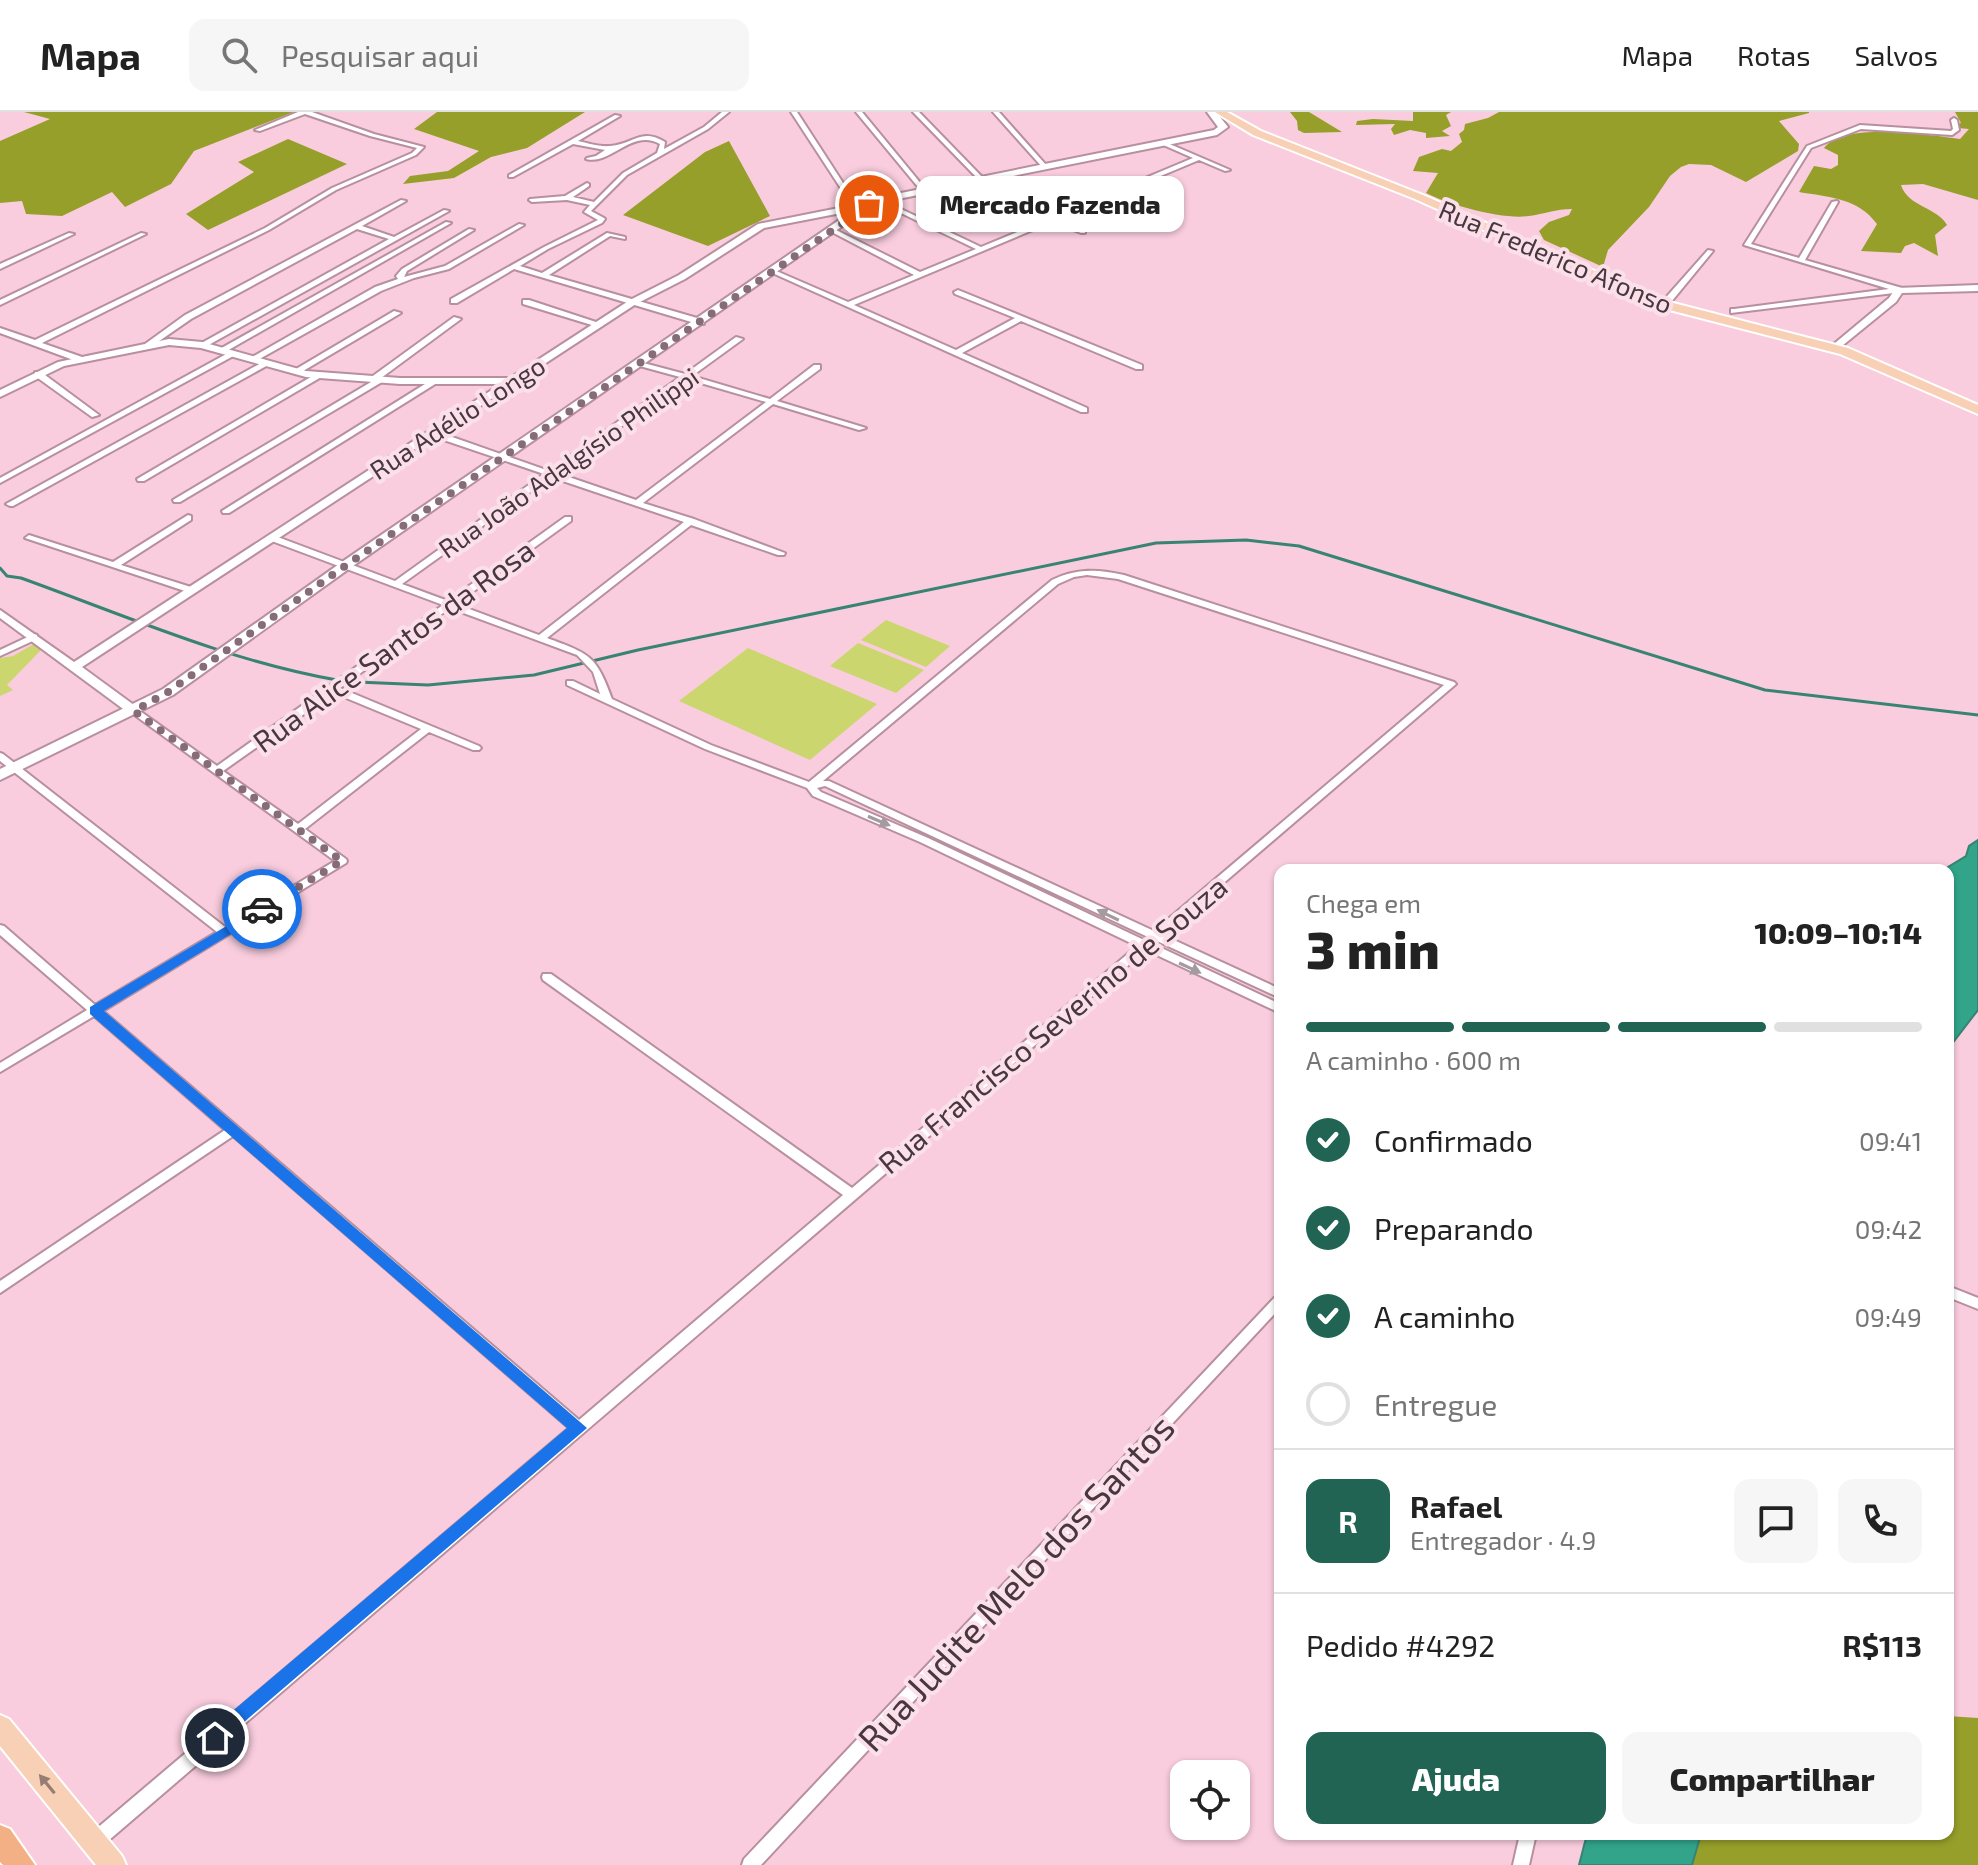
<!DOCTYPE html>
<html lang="pt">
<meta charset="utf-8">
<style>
:root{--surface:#fff;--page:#f6f6f6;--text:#222;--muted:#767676;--line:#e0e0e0;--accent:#216453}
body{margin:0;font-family:"Exo 2",sans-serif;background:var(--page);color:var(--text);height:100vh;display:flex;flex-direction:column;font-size:30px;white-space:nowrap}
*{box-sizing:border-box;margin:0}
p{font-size:26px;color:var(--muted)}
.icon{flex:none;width:44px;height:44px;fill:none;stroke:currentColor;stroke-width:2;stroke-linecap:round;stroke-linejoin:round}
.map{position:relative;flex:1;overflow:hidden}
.drawer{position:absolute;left:1274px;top:752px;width:680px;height:976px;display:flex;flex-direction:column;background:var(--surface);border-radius:16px;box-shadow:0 2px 6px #0004}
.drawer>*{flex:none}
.tools{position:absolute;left:1170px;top:1648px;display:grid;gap:16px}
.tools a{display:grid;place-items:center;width:80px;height:80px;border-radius:16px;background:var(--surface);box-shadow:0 2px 6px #0004;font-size:40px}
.pin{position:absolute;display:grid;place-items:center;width:68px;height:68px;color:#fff;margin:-34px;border:4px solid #fff;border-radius:50%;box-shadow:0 2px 8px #0007}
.courier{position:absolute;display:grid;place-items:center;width:80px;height:80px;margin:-40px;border:6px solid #1a73e8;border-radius:50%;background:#fff;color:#222;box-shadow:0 2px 10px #0007}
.bubble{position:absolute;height:56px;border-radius:16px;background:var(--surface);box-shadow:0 2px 6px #0004;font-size:26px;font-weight:800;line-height:56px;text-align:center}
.head em{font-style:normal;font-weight:800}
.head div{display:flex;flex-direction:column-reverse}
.head{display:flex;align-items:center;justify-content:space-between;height:136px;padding:0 32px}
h1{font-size:52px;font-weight:800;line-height:60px}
.bar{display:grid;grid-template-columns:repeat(4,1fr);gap:12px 8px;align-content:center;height:96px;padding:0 32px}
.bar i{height:10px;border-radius:6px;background:var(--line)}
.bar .selected{background:var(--accent)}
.bar p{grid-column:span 4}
.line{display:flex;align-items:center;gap:20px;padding:0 32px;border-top:2px solid var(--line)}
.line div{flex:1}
.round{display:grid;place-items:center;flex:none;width:84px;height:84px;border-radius:16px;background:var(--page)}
ol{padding:0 32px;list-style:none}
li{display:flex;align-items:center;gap:24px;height:88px}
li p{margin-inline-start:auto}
li .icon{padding:8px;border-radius:50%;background:var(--accent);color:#fff;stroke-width:4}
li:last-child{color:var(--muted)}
li i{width:44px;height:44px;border:4px solid var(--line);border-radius:50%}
.primary-button{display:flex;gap:16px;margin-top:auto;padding:16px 32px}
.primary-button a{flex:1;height:92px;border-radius:16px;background:var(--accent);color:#fff;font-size:32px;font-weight:800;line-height:92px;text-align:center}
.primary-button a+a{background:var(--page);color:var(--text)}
header{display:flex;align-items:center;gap:48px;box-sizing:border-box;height:112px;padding:0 40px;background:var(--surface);border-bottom:2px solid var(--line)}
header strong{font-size:38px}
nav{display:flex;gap:44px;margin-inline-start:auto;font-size:28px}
.search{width:560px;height:72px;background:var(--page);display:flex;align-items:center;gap:20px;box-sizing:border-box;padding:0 28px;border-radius:16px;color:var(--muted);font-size:30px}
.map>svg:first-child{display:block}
</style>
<header>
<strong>Mapa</strong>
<div class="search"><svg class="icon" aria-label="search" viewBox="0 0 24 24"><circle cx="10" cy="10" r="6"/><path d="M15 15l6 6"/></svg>Pesquisar aqui</div>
<nav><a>Mapa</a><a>Rotas</a><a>Salvos</a></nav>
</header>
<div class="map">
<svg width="1978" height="1753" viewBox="0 0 1978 1753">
<rect width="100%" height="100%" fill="#f9cdde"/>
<!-- green -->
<path fill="#cbd66f" d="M886,508L950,534L926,555L861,528Z
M858,531L924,558L896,581L830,554Z
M34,532L42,537L7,573L13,578L0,584V546L13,544Z
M748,536L877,592L810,648L679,589Z"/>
<!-- forest -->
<path fill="#969f2a" d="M24,0H294L194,39L171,72L125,95L112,80L62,104L26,102L22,89L0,91V29L50,7Z
M437,0H585L527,36L491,45L454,66L403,72L410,64L448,59L479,39L414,17Z
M1290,0H1309L1342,20L1304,21L1298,18L1297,9Z
M1413,0H1451L1446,3L1451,14L1442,19L1450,24L1426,26V21L1410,18L1394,23L1391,17L1395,12L1356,13L1357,9L1373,7L1413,9Z
M1499,0H1809V1L1779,9L1799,32L1798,39L1746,70L1711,53L1689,52L1681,55L1670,64L1649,95L1608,138L1603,155L1544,128L1539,119L1549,110L1569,103L1572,97C1556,97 1544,102 1529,104C1503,108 1449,93 1426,81L1438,61L1413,59L1419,45L1442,37L1451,39L1462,30L1459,22L1464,18L1465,12L1488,6Z
M1955,0H1978V88L1923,72L1901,73C1908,95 1937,95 1947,113L1935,123L1938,144L1914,131L1905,134L1901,141L1861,139L1877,112C1858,86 1829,85 1799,80L1814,54L1831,57L1838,53V43L1824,36C1846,9 1928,23 1960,27L1969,17L1958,16L1957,12L1961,11Z
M288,27L347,52L208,118L186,102L254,60L238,50Z
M729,29L770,104L708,134L623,103L705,40Z
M1948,1604L1978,1606V1753H1692L1701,1722H1948Z"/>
<!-- water -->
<path fill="#31a48a" stroke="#388373" stroke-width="2" d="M1978,728V898L1948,937V758H1943L1966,744L1969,734Z
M1587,1722H1701L1692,1753H1579Z"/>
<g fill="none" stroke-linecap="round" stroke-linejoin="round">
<!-- stream -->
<path stroke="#388373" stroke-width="3" d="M0,456L7,464L21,466C124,503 228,549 337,568
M357,570L428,573L534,563L638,538L1156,431L1246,428L1299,434L1765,578L1978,603"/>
<defs>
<path id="minor" d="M298,0H312L374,22L424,35L416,43L336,78L269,118L42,231L82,245V249H76L0,221V216L35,228L265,116L332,76L412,41L417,36L370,24L305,2L260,19L255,18Z
M722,0H729L708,17L627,63L591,99L604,106L605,107L602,111L548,137L520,154L542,161L607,121L625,125V127L610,124L549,163L704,208V212H698L514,157L457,191H451V187L544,135L598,108L584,100L590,93L567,88L532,90L529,88L530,87L565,84L587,71L589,72V74L573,85L594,90L623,61L657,41L660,32C632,16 610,54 586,47L587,46L596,44L605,38L573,32L513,65H509V63L615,3L620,4L578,29C588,31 599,35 610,34C633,33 640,15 665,30L664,37L704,15Z
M791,0H797L858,94L857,95H853Z
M856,0H862L927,79V81H923Z
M913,0H919L984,67V69H980Z
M993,0H999L1047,54V56H1043Z
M1954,6L1957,8L1959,18L1952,23L1861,17L1811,36L1751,132L1799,146L1832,90L1837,89L1838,90L1805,148L1902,176V180L1731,201V197H1734L1889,177L1744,133L1807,34L1860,13L1951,19L1953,17L1951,8Z
M1161,30H1165L1230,58L1225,59L1199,48L1058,107L1085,119V121H1081L1052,110L854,193L956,238L1015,206L955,182L954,180L958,178L1142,253V257H1136L1021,209L962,241L1087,296V300H1081L768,159L774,158L848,190L914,163L828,118V116H832L920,160L976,137L878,90V88H882L981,135L1046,108L962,73V71H966L1052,105L1193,46L1161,32Z
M401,88L406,89L362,114L394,125L444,98L449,99L205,235L198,233L389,127L357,117L191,207L152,234L145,232L185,203Z
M446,110L451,111L225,240L218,238Z
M519,112L524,113L449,157L414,166L381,179L254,250L247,248L375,175L398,167L396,164L402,157L469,117L474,118L407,159L404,165L445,154Z
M69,121L74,122L0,157V152Z
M141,121L146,122L0,193V188Z
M1708,138L1713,139L1667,195H1661V191Z
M523,188H529L602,212L595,214L523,192Z
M394,199L401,201L298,262L291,260Z
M454,205L461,207L381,266L383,268L382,270L180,390H174L173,388L371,270L370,266Z
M736,225L743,227L692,264L770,287L814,253H820V257L777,289L866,316L859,318L773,292L643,391L694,407L785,441L784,443H778L691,413L547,526C590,542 596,543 612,587L711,633L809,670L1052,468C1076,456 1098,457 1124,463L1454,570L1456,572L1163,823L1280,877V886L1157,829L1153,832L1280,892V901L1146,838L101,1735L95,1737L89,1735L87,1729L89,1723L569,1316L233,1024L0,1181V1169L225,1018L94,904L0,960V951L87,898L0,823V813L4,814L95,893L217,820L0,649V641L3,642L225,815L335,749L129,599L131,597H137L217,654L443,493L269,428V424H275L395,469L544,362L429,323V319H435L549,359L680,265L636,253V249L685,262ZM687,267L766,290L636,388L557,361ZM551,365L684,410L539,523L456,492L571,409V405H565L448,489L402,472ZM1087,463L1118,467L1444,573L1154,819L829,669H823L1058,472L1074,465ZM450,496L577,543L593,560L600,582L573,569H567V573L705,637L807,676L813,684L920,730L1137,834L852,1076L551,862H543L542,865L543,868L843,1083L579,1308L103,899L346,751L347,749L346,747L305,717L429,620L473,638H479L481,636L479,634L340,576ZM334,581L421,617L298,712L223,659ZM825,674L1148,825L1144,828L928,726L821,680L817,676Z
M230,240L237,242L0,371V366Z
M263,250L270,252L13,394H10L6,392Z
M35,260H41L99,303L92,305L35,264Z
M316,262L323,264L144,369H138L137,367Z
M433,267L440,269L229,401H223L222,399Z
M188,403L191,404V408L121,453L194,476L195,478L191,481L25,426L29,423L32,424L113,450Z
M34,522L37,523V527L0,544V538Z
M1948,1174L1978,1186V1197L1948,1185Z
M1280,1183V1196L761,1753H742L744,1747L1276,1184Z
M1520,1722H1536L1529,1753H1513Z"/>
<path id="tertiary" d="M869,90L873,93L872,95L764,116L685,167L636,192L82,555L138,596L140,599L138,602H130L0,506V498L74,550L501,272H400L306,265L201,236L169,233L64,254L0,285V278L58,250L169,227L202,230L306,259L400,266H510L630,188L679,163L758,112Z
M1978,173V179L1902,181L1896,190L1837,238L1829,236L1889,186L1896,176Z"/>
<path id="secondary" d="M1207,0H1216L1228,15L1217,23L898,87L867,97L350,456L173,583L0,668V657L163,577L342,450L861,93L896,82L1214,18L1218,15Z"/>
<path id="primary" d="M1215,0H1227L1261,19L1423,83L1658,187L1848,236L1978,293V302L1840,242L1650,193L1415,87L1253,23Z
M0,1603L9,1607L122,1744L126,1753H96L0,1634Z"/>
<path id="motorway" d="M0,1713L10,1717L35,1753H3L0,1750Z"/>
</defs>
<!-- minor casing -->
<use href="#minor" stroke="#b88f9e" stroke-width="4"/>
<!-- tertiary casing -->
<use href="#tertiary" stroke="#b88f9e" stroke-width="4"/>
<!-- secondary casing -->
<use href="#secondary" stroke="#b88f9e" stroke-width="4"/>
<!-- primary casing -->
<use href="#primary" stroke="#fff" stroke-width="4"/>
<!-- motorway casing -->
<use href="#motorway" stroke="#fff" stroke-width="4"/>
<!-- minor -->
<use href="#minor" fill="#fff" fill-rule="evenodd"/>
<!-- tertiary -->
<use href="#tertiary" fill="#fff" fill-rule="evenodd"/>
<!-- secondary -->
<use href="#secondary" fill="#fff" fill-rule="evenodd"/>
<!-- primary -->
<use href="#primary" fill="#f8d0b5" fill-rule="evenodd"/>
<!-- motorway -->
<use href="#motorway" fill="#f3b084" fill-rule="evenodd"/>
</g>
<!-- one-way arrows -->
<defs><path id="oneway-solid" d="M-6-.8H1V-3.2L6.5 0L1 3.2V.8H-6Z" transform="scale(2)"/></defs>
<g fill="#a49b9e">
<use href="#oneway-solid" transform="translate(879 709) rotate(23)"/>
<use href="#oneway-solid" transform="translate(1108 803) rotate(-154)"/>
<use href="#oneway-solid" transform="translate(1190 856) rotate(25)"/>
</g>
<use fill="#977c74" href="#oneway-solid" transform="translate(47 1672) rotate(-129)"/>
<!-- route -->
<path fill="#1a73e8" d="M262,793L268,797L267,800L104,899L587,1316L215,1635L208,1633L206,1626L208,1620L567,1316L90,902V895Z"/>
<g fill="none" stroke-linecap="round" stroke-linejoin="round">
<!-- done -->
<path stroke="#866c76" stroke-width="8" stroke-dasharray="0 14.4" d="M262,797L342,749L134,599L168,580L335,461L869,93"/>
</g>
<g text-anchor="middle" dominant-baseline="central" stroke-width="8" stroke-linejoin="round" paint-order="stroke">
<!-- far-street labels -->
<g font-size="26" fill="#48373e" stroke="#fbe0ea">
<text transform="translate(1556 144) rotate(23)">Rua Frederico Afonso</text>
<text transform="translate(457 305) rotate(-33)">Rua Adélio Longo</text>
<text transform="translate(568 350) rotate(-35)">Rua João Adalgísio Philippi</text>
</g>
<!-- street labels -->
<g font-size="30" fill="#48373e" stroke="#fbe0ea">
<text transform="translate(393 533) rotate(-36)">Rua Alice Santos da Rosa</text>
<text transform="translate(1052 912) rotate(-40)">Rua Francisco Severino de Souza</text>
</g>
<!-- near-street labels -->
<g font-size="36" fill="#48373e" stroke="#fbe0ea">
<text transform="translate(1015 1470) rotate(-47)">Rua Judite Melo dos Santos</text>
</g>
</g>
</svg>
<div class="tools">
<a><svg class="icon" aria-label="locate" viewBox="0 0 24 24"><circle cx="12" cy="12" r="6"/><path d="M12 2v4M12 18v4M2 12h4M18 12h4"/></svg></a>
</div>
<div class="pin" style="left:869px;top:93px;background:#ea580c"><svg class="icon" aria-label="bag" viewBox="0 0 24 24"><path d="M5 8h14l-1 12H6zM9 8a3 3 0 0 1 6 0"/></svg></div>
<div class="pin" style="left:215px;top:1626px;background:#1f2937"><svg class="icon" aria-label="home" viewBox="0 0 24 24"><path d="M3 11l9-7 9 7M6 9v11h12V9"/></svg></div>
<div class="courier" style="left:262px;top:797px"><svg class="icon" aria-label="car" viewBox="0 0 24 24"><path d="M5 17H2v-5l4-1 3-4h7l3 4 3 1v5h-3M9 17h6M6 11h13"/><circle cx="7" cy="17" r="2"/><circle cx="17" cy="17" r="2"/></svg></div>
<div class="bubble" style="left:916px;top:64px;width:268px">Mercado Fazenda</div>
<section class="drawer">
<div class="head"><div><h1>3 min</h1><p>Chega em</p></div><em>10:09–10:14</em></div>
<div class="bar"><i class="selected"></i><i class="selected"></i><i class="selected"></i><i></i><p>A caminho · 600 m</p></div>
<ol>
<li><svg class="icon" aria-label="check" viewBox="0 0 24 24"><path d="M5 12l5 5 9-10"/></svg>Confirmado<p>09:41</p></li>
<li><svg class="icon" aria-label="check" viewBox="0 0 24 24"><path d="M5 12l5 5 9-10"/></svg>Preparando<p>09:42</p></li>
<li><svg class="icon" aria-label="check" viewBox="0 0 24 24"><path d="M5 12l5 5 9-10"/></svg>A caminho<p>09:49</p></li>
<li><i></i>Entregue</li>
</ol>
<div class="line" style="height:144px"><b class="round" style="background:var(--accent);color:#fff">R</b><div><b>Rafael</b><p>Entregador · 4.9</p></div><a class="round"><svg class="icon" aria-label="chat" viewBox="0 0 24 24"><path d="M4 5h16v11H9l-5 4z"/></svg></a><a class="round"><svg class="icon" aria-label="phone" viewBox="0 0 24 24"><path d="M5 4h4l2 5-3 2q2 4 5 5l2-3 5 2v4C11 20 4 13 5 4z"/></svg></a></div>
<div class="line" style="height:104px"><div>Pedido #4292</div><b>R$113</b></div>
<div class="primary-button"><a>Ajuda</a><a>Compartilhar</a></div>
</section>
</div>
